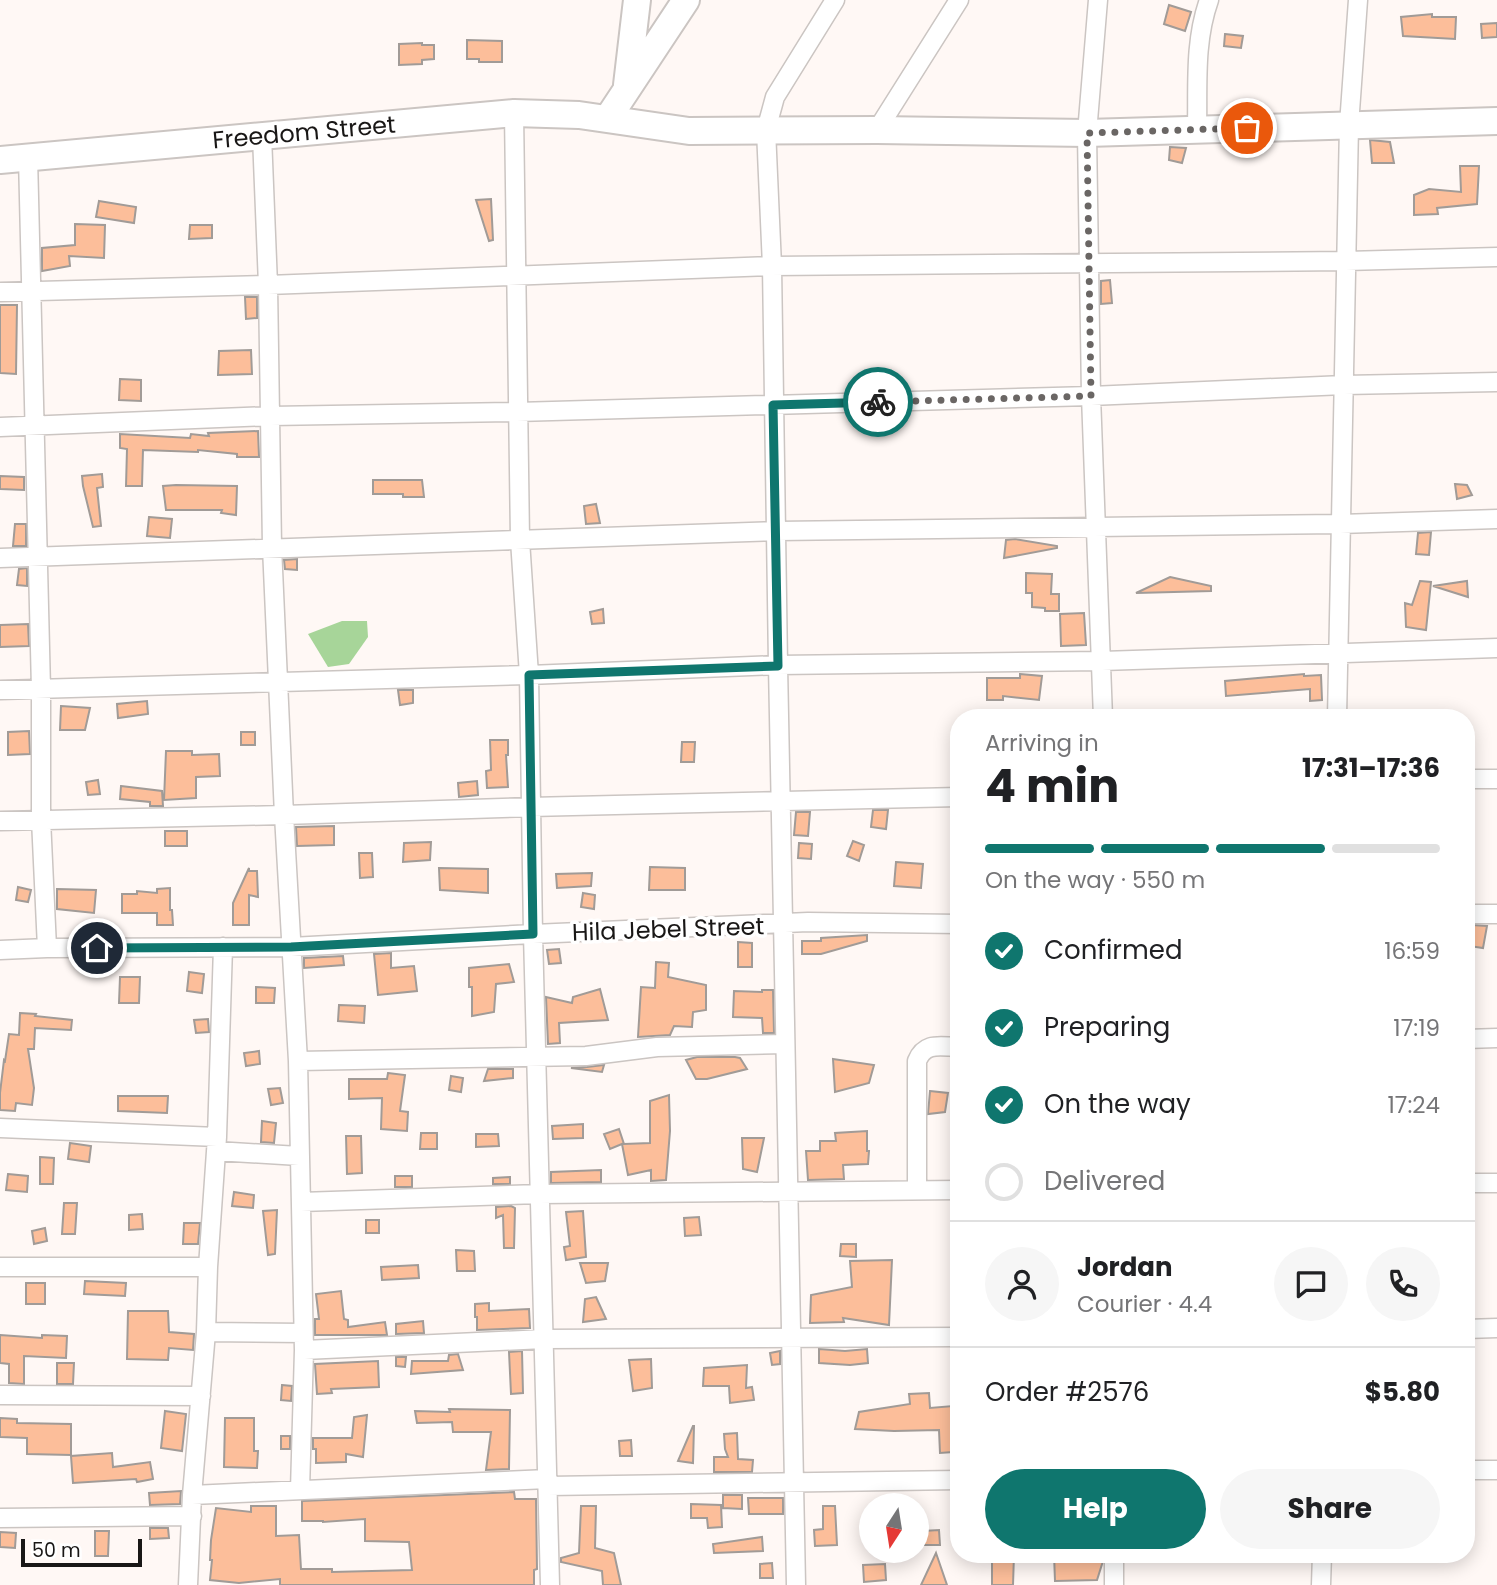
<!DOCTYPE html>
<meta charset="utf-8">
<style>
:root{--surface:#fff;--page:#f6f6f6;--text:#202124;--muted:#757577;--line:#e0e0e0;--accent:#0f766e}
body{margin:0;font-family:Poppins,sans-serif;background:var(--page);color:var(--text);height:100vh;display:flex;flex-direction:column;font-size:26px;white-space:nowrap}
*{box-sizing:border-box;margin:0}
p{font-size:23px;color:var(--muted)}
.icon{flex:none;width:38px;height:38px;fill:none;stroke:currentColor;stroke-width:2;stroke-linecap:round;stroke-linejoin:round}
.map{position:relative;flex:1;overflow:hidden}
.drawer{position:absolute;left:950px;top:709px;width:525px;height:854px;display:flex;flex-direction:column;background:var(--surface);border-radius:28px;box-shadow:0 4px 18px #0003}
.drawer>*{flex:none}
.needle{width:46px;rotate:192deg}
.tools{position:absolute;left:859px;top:1493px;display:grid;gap:14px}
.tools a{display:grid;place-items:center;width:70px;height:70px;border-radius:50%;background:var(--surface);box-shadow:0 4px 18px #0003;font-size:35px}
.scale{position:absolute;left:21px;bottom:18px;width:121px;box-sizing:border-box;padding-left:7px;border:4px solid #191716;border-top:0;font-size:19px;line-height:24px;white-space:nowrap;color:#191716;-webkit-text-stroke:5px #fff;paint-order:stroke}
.pin{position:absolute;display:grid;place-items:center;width:60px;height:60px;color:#fff;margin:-30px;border:4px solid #fff;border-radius:50%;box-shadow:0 2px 7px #0007}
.courier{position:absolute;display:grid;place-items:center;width:70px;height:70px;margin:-35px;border:5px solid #0f766e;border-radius:50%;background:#fff;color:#222;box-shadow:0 2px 9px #0007}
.headline em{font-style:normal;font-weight:700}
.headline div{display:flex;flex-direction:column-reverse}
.headline{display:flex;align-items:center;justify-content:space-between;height:119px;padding:0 35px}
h1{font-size:46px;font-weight:700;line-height:52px}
.bar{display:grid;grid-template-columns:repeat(4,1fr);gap:10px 7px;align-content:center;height:84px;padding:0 35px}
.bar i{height:9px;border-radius:5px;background:var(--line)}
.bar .selected{background:var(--accent)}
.bar p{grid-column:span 4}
.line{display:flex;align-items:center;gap:18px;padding:0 35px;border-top:2px solid var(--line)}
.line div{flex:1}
.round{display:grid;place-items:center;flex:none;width:74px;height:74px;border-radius:37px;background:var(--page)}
ol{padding:0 35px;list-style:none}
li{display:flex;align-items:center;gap:21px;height:77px}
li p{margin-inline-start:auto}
li .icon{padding:7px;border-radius:50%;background:var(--accent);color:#fff;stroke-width:4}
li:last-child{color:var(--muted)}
li i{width:38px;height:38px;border:4px solid var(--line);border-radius:50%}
.primary-button{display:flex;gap:14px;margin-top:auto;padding:14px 35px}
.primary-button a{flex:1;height:80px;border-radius:42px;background:var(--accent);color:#fff;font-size:28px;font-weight:700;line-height:80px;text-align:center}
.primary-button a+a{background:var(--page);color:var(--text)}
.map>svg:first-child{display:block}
</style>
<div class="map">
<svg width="1497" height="1585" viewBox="0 0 1497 1585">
<rect width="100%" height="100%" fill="#fff8f5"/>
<!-- green -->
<path fill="#a7d599" d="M342,621H367L368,637L349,664L328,667L308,634Z"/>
<!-- building -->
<path fill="#fcbe9a" stroke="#a19b97" stroke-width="2" d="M1169,5L1191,12L1185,31L1164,24Z
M1432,14V17H1456L1455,39L1403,36L1401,17Z
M1497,23V37L1482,38L1481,24Z
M1225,34L1243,36L1241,48L1224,46Z
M467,40L502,41V62H479V59H467Z
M422,43V45H434V59L422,60V64L399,65V44Z
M1370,140L1390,142L1394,163H1372Z
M1170,147L1186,148L1182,163L1169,160Z
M1460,166H1479L1477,204L1437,208L1438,214L1414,215V195L1429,189L1461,192Z
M491,199L493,240L489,241L476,200Z
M99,201L136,207L134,223L96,217Z
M75,224L105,225L104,258L69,256L70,266L42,271V248L75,245Z
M190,225H212V238L189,239Z
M1110,280L1112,303L1101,304V281Z
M245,297H257V318L246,319Z
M0,305H17L16,374L0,373Z
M251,350L252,374L218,375L219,351Z
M120,379L141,380V401L119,400Z
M258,431L259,457H237V454L198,450V452L143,450L142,486H126L127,449L120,448V434L190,438L191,434L209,436L208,433Z
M102,474L103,487L97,488L101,526L93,527L83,486L82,476Z
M0,476L24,477V490L0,489Z
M373,480H422L424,497H403V494H373Z
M1455,484L1467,485L1472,495L1457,499Z
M176,485L237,486L236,515L221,513L222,510H166L163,486Z
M596,504L600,523L586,524L584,506Z
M149,517L172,519L170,538L147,536Z
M15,524H26V546H13Z
M1431,532L1429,555L1416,554L1418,533Z
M1015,539L1057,546V548L1004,558L1006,540Z
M297,559V570L285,569L284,560Z
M27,568V586L17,585L19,569Z
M1026,573L1052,574L1051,594H1059V611H1045V608L1032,607V593H1026Z
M1170,577L1211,586V591L1136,593Z
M1420,581L1431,582L1426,630L1406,627L1405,603L1412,605Z
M1467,581L1468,597L1433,586Z
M603,609L604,623L592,624L590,612Z
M1084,613L1086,645L1061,646L1060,614Z
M28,624L29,646L0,647V625Z
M1020,674L1042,676L1039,700L1003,696V700H987V678H1020Z
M1304,674V676L1321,675L1322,700L1310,701V689L1226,696L1225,681Z
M398,690H413V703L400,705Z
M147,701L148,714L118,718L117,704Z
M61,706L90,708L85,730H60Z
M29,731L30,754L8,755V732Z
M241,732H255V745H241Z
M490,740H508V755H506L508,787L487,788L486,771L491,770Z
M682,742H695L694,762H681Z
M166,751H192V755L219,754L220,776L196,777V798L164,800Z
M98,780L100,794L88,795L86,782Z
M477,781L478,795L459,797L458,783Z
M121,786L162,791L163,806H150V802L120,799Z
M873,810H888L886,829L871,827Z
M796,812H810L808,836L794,835Z
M334,826V845L297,846L296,827Z
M165,831H187V846H165Z
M853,841L864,845L859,861L847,856Z
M431,842L430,860L403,862L404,843Z
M799,843L812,844L811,859L798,858Z
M359,853H372L373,877L360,878Z
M896,862L923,864L921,888L894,886Z
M650,867L685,868V890H649Z
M249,868V871H257L258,897L249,895V925H233V903Z
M439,868L488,869V893L440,890Z
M592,873L591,886L557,888L556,874Z
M18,887L31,890L28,902L16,900Z
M170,888V910H172L173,925H157V913H122V894H137V891L157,893V889Z
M57,889L96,890L94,913L57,909Z
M583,893L595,895L594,909L581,907Z
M1472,925L1487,926L1483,948L1469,946Z
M867,935V941L821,954H802V941H821V938Z
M738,942L752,943V967H738Z
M559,949L561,963L549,964L547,950Z
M391,953V968L414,966L417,991L378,995L374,954Z
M343,956L344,965L304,968V958Z
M656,962L669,963L668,977L706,985V1010L693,1012L692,1027L674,1026L670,1035L638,1037L641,987L655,988Z
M509,964L514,982L496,984L494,1012L472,1016V987H469V968Z
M189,972L204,974L202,993L187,991Z
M120,977H140L139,1003H119Z
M256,987L275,988L274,1003H256Z
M600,989L608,1020L559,1023L560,1043L548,1044L546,997L572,1003L573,997Z
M762,990H773L774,1033H763L762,1018L733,1017L734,991L762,992Z
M339,1005L365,1006L364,1023L338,1021Z
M20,1013L36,1014L35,1016L72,1020L71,1030L35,1028L34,1049H28L34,1088L32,1105L16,1103L15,1111L0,1110V1093L4,1060L5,1061L9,1034L19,1035Z
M208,1019L209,1032L196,1033L194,1020Z
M259,1051L260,1064L246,1066L244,1053Z
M697,1057H735L740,1058L747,1069L707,1079H696L686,1060Z
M833,1059L874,1065L869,1083L835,1092Z
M604,1065L602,1072L571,1068L587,1067Z
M488,1069H513V1078L484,1081Z
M388,1073L405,1075L400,1111L408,1112L407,1131L381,1129L382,1098L349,1099V1079H387Z
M451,1076L463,1078L461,1092L449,1090Z
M280,1088L283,1103L271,1105L268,1089Z
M930,1091L948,1093L945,1112L928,1114Z
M669,1095L670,1131L666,1180L651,1181V1170L628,1175L622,1144L610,1149L604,1134L619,1129L624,1144L650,1143V1101Z
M118,1096H168L167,1113L118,1111Z
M262,1121L276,1123L274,1143L261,1142Z
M583,1124V1138L553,1139L552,1126Z
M867,1131V1151H869L868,1164L843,1165L844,1179L808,1180L806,1151H820V1141H836L835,1133Z
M421,1133H437V1149H420Z
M476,1134H498L499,1146L476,1147Z
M346,1136H361L362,1173L347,1174Z
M742,1138H764L757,1172L743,1169Z
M70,1143L91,1146L89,1162L68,1159Z
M40,1157L54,1158L53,1184H40Z
M601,1170V1182L551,1183V1172Z
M8,1174L28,1176L27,1192L6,1190Z
M395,1176H412V1187H395Z
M510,1177V1184H493V1178Z
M234,1192L254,1195L253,1208L232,1206Z
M64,1203H77L75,1234H62Z
M511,1206L515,1208L514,1248H504L503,1215L496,1218V1207Z
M277,1210L275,1254L268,1255L263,1211Z
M583,1211L586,1257L566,1260L564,1247L570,1246L566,1212Z
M142,1214L143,1229L129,1230V1215Z
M699,1217L701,1235L685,1236L684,1218Z
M366,1220H379V1233H366Z
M184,1223H200L198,1244H183Z
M45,1228L47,1241L34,1244L32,1231Z
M841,1244H856V1257L840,1256Z
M456,1250L474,1251L475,1271H457Z
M892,1260L889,1325L843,1318L844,1322L810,1323L811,1295L852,1287L850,1261Z
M580,1263H608L605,1281L586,1283Z
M418,1265L419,1278L382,1280L381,1267Z
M85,1281L126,1283L125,1296L84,1294Z
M26,1283H45V1304H26Z
M341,1291L344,1319L348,1320V1327L385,1322L387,1335H315V1319H319L316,1294Z
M596,1297L606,1319L583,1322L585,1299Z
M489,1303V1311L529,1309L530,1328L477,1330V1317H475V1304Z
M128,1311H168L169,1332L194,1334L193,1350L169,1348L168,1360L127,1359Z
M423,1321L424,1333L396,1334V1324Z
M0,1335L42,1338V1335L67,1336L66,1358L24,1356V1384L9,1383V1364L0,1363Z
M819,1349L845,1351L867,1349L868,1363L850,1365L819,1363Z
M522,1351L523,1393L511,1394L509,1352Z
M780,1351V1364L772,1365L770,1353Z
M458,1354L463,1370L411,1374L412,1361H448L449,1355Z
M396,1357H406L405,1367L396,1366Z
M651,1359L652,1388L633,1391L629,1360Z
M378,1361L379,1387L331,1389L332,1393L317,1394L315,1364Z
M57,1363H74L73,1384H57Z
M747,1365L746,1388L752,1387L754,1400L730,1403L729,1386H703L704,1368Z
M282,1385L292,1386L291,1401L281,1400Z
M929,1393L930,1408L953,1406L954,1419L951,1420L953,1452L940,1453L939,1430L894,1431L855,1429L859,1412L910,1404L909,1394Z
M449,1409L510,1410L509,1469L486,1470L491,1432H453L452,1422L417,1423L415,1411L450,1412Z
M165,1411L186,1414L182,1451L161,1448Z
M367,1415L363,1457L346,1454V1462L316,1463V1449H313V1438H352L354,1417Z
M0,1418L17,1419V1423L71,1424V1455L27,1454V1438L0,1437Z
M225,1418H254V1451H258L257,1468L224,1467Z
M693,1426H694L693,1463L678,1461Z
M737,1433L738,1459L753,1460L752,1472H714V1457H728L725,1449L724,1434Z
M281,1436H290V1449H281Z
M631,1440L632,1456H620L619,1441Z
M112,1453L113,1467L150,1462L153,1479L137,1482L136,1479L73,1483L71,1456Z
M181,1491L180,1504L150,1505L149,1493Z
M514,1492L515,1499H536L537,1569L534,1570V1585H280V1579L239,1583L210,1580L212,1560H210L211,1540L216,1508L251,1512V1506H276V1536L299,1535L301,1569H332V1572L412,1570L409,1542L365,1541V1519L323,1522V1521H302V1501Z
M723,1495H742V1509L723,1508Z
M748,1498H783V1514H749Z
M691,1504L721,1505L722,1527L708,1528L707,1518H691Z
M581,1506H596L595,1548L614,1553L621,1585H603L602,1571L561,1562V1558L579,1553Z
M823,1506H835L837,1545L815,1546L814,1530L823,1529Z
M150,1528H168L169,1538L150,1539Z
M939,1530L940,1545H923V1531Z
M95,1531H109L108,1556H95Z
M0,1532L16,1533L15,1548L0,1547Z
M762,1537L763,1551L714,1553L713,1544Z
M936,1553L947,1585H921Z
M992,1554H1014L1013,1585H992Z
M1054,1554H1103V1561L1097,1580L1055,1581Z
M772,1563L773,1578H760V1564Z
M885,1564L886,1580L864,1582L863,1565Z"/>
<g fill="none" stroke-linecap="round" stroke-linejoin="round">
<defs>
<path id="street" d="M1098,0L1087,133L1091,396L1103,718
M514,113L520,540L529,675L533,934L550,1585
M877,130L959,0
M1197,130C1198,86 1194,42 1209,0
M262,136L268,285L272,547L284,815L298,1061L304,1350L300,1490
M28,157L41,689V819L47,948
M0,292L268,285L772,266L1346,261L1497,257
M0,427L271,416L517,412L1091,396L1344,385L1497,382
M0,558L777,531L1340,524L1497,519
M0,690L529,675L778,665L1102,661L1497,648
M1337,718L1349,125L1358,0
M1466,779H1497
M0,821L284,815L530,807L959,797
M1466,914H1497
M0,950L47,948L291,947L533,934L808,922L959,924
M1466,1039L1497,1038
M298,1061L586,1056L657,1047L785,1044
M0,1128L217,1137
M216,1151L299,1156
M1466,1183H1497
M917,1190V1061C925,1041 941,1047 959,1047
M301,1202L540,1194L959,1190
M0,1267H208
M1466,1329L1497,1328
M206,1332L303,1333
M304,1350L544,1339L959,1337
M0,1395L201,1396
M1466,1470H1497
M548,1486L959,1480
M192,1495L548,1479
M0,1518L192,1516
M1114,1554V1585
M188,1585L192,1495L206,1332L208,1267L217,1137L223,947
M796,1585L778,665L772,266L766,130L775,97L835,0
M1321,1585L1322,1554"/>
<path id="secondary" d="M627,85L637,0
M608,118L686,0
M0,160L514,113L579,115L689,131L877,130L1087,133L1497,121"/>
</defs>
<!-- street casing -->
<use href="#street" stroke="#cbc5c2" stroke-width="21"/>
<!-- secondary casing -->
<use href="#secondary" stroke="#cbc5c2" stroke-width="30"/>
<!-- street -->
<use href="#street" stroke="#fff" stroke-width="18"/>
<!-- secondary -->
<use href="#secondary" stroke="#fff" stroke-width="26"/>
</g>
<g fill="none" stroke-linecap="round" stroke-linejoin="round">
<!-- done -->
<path stroke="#6a6664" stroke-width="7" stroke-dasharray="0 12.6" d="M878,402L1091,396L1087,133L1247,128"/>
<!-- route -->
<path stroke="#0f766e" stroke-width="9" d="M97,948L291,947L533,934L529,675L778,666L773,405L878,402"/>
</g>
<g text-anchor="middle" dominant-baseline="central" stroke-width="7" stroke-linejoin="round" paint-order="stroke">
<!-- street labels -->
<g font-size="24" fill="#191716" stroke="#fff">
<text transform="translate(304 132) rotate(-5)">Freedom Street</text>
<text transform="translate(668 929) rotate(-2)">Hila Jebel Street</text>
</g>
</g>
</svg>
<div class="tools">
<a><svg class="needle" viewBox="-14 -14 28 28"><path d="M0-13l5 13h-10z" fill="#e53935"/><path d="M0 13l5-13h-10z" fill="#757577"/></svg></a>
</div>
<div class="scale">50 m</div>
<div class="pin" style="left:1247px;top:128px;background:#ea580c"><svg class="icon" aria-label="bag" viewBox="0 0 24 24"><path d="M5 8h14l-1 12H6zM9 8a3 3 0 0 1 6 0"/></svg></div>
<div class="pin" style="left:97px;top:948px;background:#1f2937"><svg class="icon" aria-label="home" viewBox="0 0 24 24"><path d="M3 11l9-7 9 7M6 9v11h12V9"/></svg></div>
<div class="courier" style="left:878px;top:402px"><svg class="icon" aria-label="bike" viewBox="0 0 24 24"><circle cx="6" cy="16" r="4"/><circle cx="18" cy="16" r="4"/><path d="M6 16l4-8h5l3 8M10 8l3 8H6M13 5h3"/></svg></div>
<section class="drawer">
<div class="headline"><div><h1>4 min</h1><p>Arriving in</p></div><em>17:31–17:36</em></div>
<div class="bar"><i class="selected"></i><i class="selected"></i><i class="selected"></i><i></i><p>On the way · 550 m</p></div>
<ol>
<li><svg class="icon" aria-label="check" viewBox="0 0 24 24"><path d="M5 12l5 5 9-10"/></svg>Confirmed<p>16:59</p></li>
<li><svg class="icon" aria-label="check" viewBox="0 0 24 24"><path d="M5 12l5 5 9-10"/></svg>Preparing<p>17:19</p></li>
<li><svg class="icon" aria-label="check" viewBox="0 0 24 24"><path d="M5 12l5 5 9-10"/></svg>On the way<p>17:24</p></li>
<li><i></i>Delivered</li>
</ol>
<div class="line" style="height:126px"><a class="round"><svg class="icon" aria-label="person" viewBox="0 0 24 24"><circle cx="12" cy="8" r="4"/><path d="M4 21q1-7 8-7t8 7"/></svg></a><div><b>Jordan</b><p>Courier · 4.4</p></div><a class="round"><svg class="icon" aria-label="chat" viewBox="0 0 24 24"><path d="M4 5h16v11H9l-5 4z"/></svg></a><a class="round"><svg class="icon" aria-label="phone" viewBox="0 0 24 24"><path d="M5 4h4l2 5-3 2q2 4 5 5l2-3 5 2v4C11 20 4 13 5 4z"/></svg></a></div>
<div class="line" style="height:91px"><div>Order #2576</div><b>$5.80</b></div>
<div class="primary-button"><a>Help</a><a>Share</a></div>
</section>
</div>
